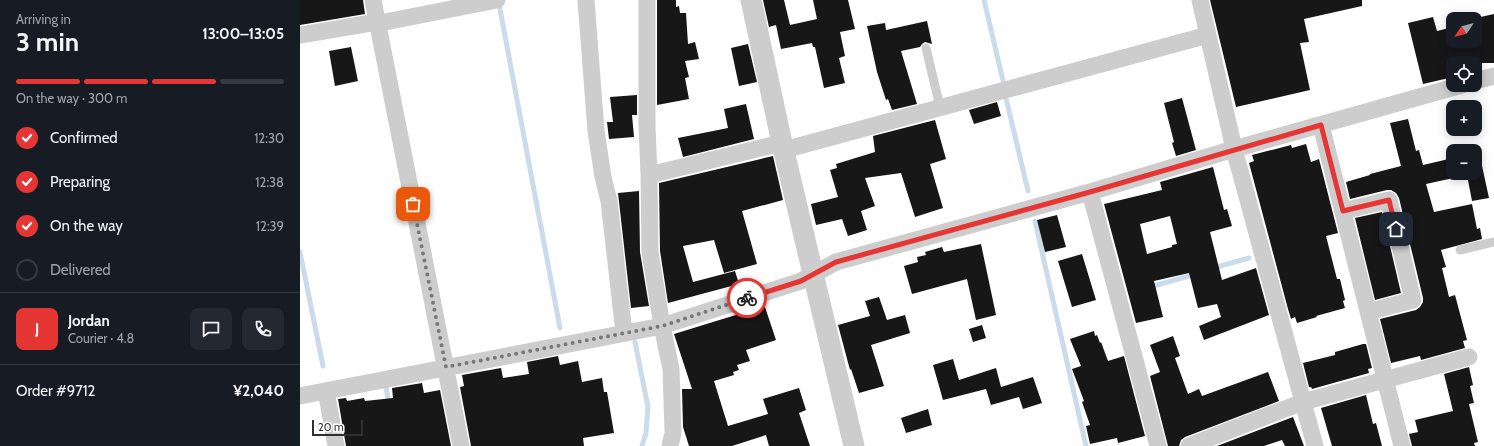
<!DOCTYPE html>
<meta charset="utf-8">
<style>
:root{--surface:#171b24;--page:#242831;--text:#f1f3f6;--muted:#9ea1a6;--line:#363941;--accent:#e53633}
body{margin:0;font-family:Cabin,sans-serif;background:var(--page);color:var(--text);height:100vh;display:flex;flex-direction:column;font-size:15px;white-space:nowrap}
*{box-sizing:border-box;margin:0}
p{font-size:13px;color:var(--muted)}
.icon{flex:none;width:22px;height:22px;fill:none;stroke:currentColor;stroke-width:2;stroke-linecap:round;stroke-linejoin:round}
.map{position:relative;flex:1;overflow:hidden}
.sheet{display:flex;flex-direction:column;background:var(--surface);width:300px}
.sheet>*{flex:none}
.needle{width:26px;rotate:235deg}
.fabs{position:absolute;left:1146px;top:12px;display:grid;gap:8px}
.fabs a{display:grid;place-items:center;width:36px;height:36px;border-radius:8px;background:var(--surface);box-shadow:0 2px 10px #0003;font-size:20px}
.scale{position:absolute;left:12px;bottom:10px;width:51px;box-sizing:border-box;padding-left:4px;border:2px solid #303030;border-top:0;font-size:11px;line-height:14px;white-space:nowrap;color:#303030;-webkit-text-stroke:3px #fff;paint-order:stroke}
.pin{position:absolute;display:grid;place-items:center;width:34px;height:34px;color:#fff;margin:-17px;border-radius:8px;box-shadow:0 2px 6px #0006}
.courier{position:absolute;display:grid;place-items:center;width:40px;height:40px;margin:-20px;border:3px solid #e53633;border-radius:50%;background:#fff;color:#222;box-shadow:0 1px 5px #0007}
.head em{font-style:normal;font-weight:800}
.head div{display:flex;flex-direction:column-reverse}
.head{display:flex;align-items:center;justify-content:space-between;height:68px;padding:0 16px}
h1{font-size:26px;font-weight:800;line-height:30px}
.bar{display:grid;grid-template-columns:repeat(4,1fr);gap:6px 4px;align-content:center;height:48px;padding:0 16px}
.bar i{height:5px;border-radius:3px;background:var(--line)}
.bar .on{background:var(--accent)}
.bar p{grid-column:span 4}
.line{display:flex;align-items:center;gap:10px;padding:0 16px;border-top:1px solid var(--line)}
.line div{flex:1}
.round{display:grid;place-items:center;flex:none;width:42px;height:42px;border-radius:8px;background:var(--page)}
ol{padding:0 16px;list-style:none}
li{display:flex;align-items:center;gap:12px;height:44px}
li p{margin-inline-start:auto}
li .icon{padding:4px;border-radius:50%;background:var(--accent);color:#fff;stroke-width:4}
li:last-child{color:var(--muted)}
li i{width:22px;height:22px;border:2px solid var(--line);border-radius:50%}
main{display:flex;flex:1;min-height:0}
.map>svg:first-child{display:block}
</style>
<main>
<section class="sheet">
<div class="head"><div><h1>3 min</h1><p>Arriving in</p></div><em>13:00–13:05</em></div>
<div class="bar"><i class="on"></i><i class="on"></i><i class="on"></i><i></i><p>On the way · 300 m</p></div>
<ol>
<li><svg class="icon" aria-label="check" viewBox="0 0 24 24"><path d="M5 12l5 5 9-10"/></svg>Confirmed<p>12:30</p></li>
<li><svg class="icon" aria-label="check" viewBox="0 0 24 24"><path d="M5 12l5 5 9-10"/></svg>Preparing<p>12:38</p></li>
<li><svg class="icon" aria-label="check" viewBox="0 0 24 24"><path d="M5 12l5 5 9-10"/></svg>On the way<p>12:39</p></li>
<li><i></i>Delivered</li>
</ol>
<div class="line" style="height:72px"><b class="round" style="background:var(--accent);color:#fff">J</b><div><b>Jordan</b><p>Courier · 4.8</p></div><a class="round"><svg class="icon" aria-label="chat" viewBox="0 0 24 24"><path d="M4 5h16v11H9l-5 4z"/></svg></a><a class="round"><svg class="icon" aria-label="phone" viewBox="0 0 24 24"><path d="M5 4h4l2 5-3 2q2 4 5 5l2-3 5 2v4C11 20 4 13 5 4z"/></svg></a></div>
<div class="line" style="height:52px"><div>Order #9712</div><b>¥2,040</b></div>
</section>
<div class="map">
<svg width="1194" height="446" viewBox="0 0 1194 446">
<rect width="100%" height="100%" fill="#fff"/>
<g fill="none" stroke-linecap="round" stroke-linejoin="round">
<!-- stream -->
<path stroke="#cadcec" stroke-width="5" d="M684,0L704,85
M199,4L260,328
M705,94L728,191
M735,221L786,446
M0,252L23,366
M913,268L949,258
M850,287L896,274
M335,342L348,407L346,433L342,446
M86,387L89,404"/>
</g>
<!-- building -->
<path fill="#171717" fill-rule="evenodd" d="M0,0H63L65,14L0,25Z
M357,0H376V7L379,6L380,13H386L388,44L395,42L399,59L385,61L389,77L385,78L389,99L357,105Z
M463,0H484L490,25L517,19L513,0H548L555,29L540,32L545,56L539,58L545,83L524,88L515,47H513L512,43L481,49L476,25L469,27Z
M910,0H1062V6L1004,19L1009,42L1000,43L1010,90L936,107Z
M1194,14V63H1153V77L1123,84L1108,23L1133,17L1137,31L1153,27V41H1175L1176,18Z
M627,21L632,44L625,42L622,44L620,47L601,51L617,104L592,110L588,99L586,100L577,72L567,26L585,23L586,30Z
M448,44L457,82L439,86L431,48Z
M51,47L58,81L35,86L29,51Z
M337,95V115H332L334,137L309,139L307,122H313L310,97Z
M882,98L896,150L876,156L872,143L874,142L864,103Z
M697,102L701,116L674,124L669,110Z
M446,104L454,139L383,157L378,138L428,128L424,109Z
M1108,119L1116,151L1119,150L1123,165L1153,158V173H1175V153L1179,152L1189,198L1172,201L1167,175L1126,184L1134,212L1172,204L1177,229L1180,228L1182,239L1141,250L1146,267L1142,268L1149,297L1155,295L1167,340L1163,341L1165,348L1121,360L1120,356L1091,363L1080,319L1116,310L1120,307L1123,302V298L1099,198L1096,193L1091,190H1087L1050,199L1046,182L1070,175V174L1101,166L1090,123Z
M635,120L646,159L630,164L643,208L615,217L601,173L565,178L575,206L561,211L567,230L548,236L542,219L516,225L511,204L538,197L530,170L537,168L536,164L575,152L573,136Z
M1006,144L1011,162L1019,159L1038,233L1026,236L1037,279H1040L1045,300L1043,301L1045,308L1016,316L1017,317L997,323L995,317L991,319L988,309L949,163L954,161L952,155L991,145L992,148Z
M473,156L483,200L442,211L457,264L424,273L414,240L383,246L393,282L435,271L439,284L368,303L360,251L359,183Z
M913,167L924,210L927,209L932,226L910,232L922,280L956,268L969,315L904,340L899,326L921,317L917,304L898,308L889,273L854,281L863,317L836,323L804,204L862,190L860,182ZM870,216L877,244L872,245V247L847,254L840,224Z
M339,191L340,252L349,306L331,308L318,193Z
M1082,212L1101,293L1075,300L1055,218Z
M757,215L766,247L745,252L737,220Z
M681,244L696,315L676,320L667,279L612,294L604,266L618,262L617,257L626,255L625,252L642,247L644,252Z
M782,254L796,300L772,307L758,261Z
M579,297L587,320L605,315L610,333L571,345L584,386L559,393L551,369L550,370L538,325L570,316L565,301Z
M464,304L476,340L446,350L450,361L437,365L439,370L433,372L434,375L414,381L428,426L468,414L463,399L499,388L506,410L499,413L510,446H469L466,435L432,446H389L383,427L382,389H392L374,334L452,310V309Z
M682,325L686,338L673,342L669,329Z
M794,331L795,336L797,335L800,343L801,342L808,361L824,356L845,436L818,443L817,438L790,444L786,426L790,425L782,402L784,401L772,369L781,366L770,339Z
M873,336L880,356L875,358L888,394L899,389L902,396L968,372L979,401L885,437L881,440L879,446H868L850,376L860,372L850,345Z
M1063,344H1066L1072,368L1068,369L1069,373L1012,389L1011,387H1009L1003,363L1035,355V352Z
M258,356L260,365L278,361L282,382L302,378L304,392H307L314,433L283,438L284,446H171L160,387L164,386L162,375L201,368L203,378L229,374L227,362Z
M653,359L659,380L696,368L701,387L733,377L742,403L723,409L719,397L691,405L686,389L643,400L633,365Z
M1169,367L1173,385L1170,386L1174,403L1169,404L1178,442L1174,443L1175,446H1112L1109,434L1118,432L1115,420L1153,411L1144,374Z
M122,383L124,393L140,390L151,446H46L38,399L46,398L47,401L64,398L65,401L93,398L92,388Z
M1066,395L1073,424L1076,423L1082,446H1032L1021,408Z
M628,409L632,425L606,433L601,418Z
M993,417L1004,446H985L982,440L964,446H917Z"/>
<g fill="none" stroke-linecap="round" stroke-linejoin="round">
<!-- service -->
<path stroke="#cdcdcd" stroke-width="9" d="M626,48L640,107
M1160,250L1194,242"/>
<!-- minor -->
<path stroke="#cdcdcd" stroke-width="17" d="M73,0L161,446
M286,0L296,131L303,177L309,201L324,333
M347,0V125L349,175L350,252L362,326L371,369L373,433L370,446
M900,0L934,149L1015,446
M0,35L77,22H85L197,0
M1175,81L1194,76
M1021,125L1102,446
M484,150L908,35
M349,175L482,143
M790,192L858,446
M1043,211L1089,200L1113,300L1068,312
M26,391L36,446
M0,396L362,326L501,281L536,262L790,192L934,149L1162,85
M889,446L1003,402L1169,357"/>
<!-- tertiary -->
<path stroke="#cdcdcd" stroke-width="21" d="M451,0L482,143L554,446"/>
</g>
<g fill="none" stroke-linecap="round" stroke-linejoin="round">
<!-- done -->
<path stroke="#787878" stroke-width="4" stroke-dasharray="0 7.2" d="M113,204L146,367L362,326L447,298"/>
<!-- route -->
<path stroke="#e53633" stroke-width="5" d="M447,298L501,281L536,262L790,192L1021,125L1043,211L1089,200L1096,229"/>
</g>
</svg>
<div class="fabs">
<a><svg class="needle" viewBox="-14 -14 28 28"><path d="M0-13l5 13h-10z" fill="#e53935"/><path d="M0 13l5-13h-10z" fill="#9ea1a6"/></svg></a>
<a><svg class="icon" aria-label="locate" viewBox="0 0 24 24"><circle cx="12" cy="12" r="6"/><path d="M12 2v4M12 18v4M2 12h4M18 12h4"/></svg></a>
<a>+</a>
<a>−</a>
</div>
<div class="scale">20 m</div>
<div class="pin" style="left:113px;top:204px;background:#ea580c"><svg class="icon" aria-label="bag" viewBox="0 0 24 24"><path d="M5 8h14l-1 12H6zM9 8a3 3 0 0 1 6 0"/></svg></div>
<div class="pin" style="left:1096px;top:229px;background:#1f2937"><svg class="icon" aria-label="home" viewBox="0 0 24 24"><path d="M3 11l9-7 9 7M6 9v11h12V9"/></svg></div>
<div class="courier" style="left:447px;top:298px"><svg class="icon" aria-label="bike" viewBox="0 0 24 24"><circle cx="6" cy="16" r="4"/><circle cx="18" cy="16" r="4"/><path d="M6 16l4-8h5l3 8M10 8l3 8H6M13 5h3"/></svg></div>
</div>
</main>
